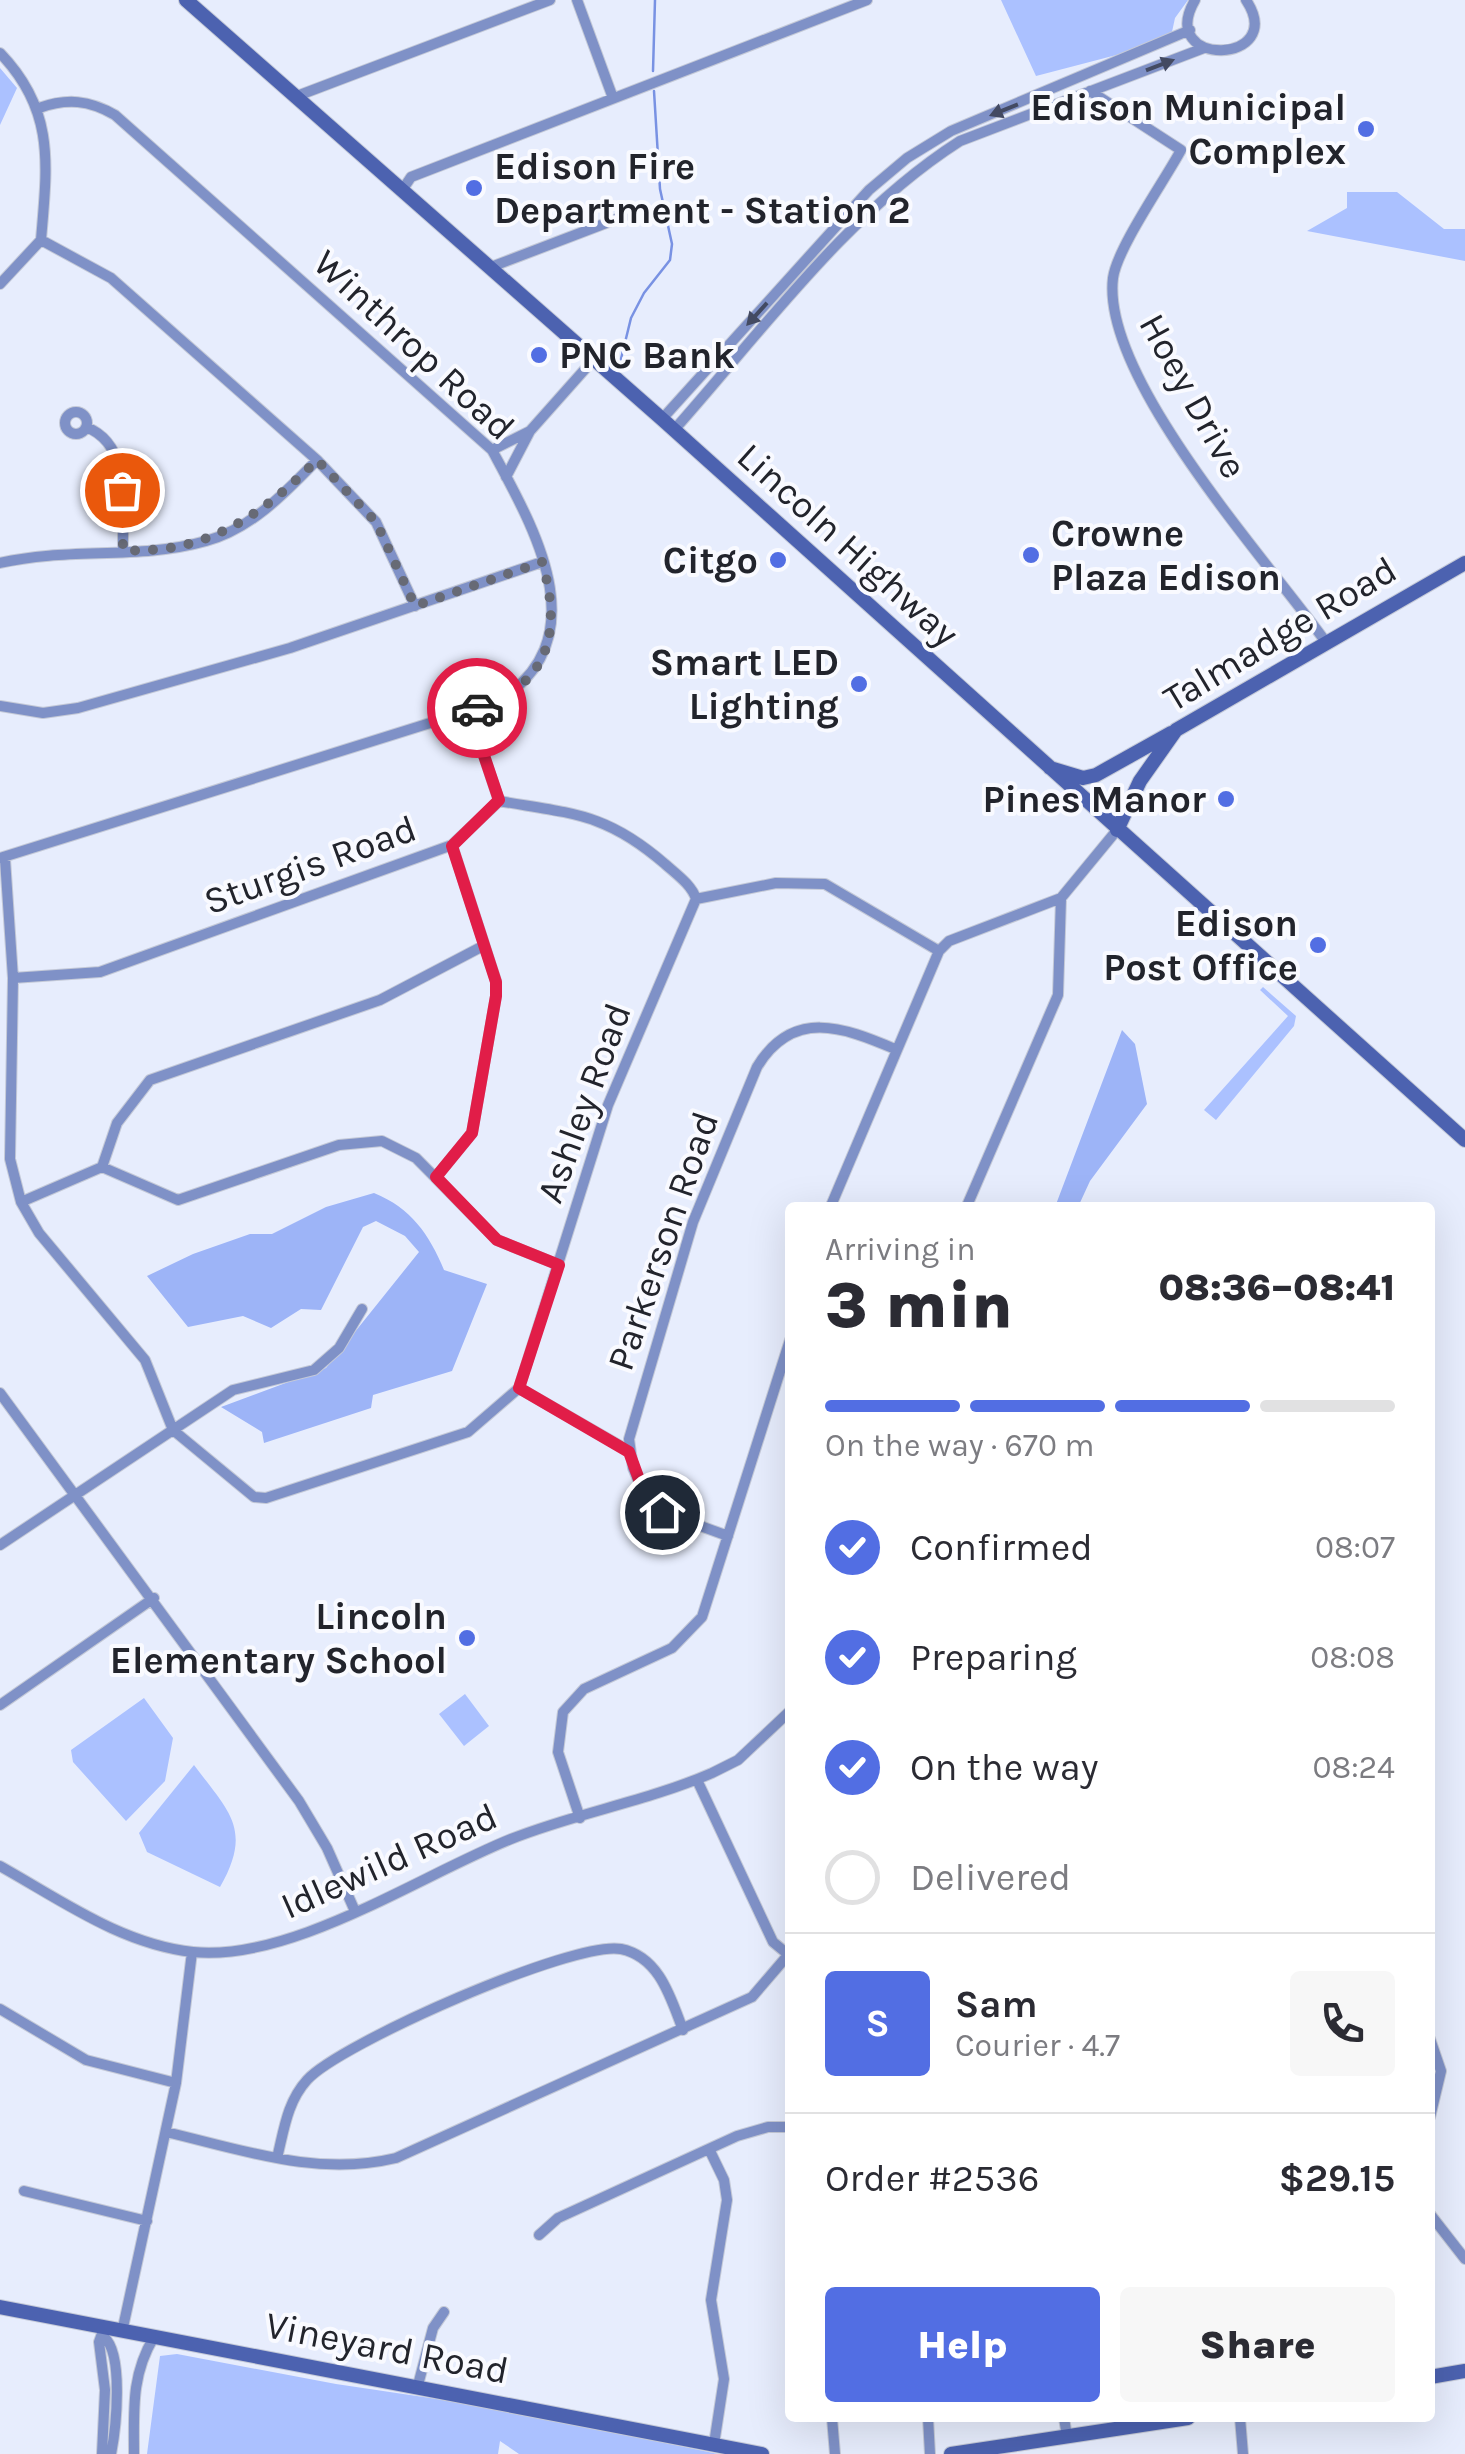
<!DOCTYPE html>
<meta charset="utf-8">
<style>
:root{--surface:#fff;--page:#f7f7f7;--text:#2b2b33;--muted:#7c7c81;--line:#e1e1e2;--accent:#526ee3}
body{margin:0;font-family:Karla,sans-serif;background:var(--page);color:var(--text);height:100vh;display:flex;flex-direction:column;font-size:38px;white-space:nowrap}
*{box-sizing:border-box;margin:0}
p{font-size:32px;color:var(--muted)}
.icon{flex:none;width:55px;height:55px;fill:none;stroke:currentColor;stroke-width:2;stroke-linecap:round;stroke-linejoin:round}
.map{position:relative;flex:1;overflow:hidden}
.details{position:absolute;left:785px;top:1202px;width:650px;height:1220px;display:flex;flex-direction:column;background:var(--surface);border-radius:10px;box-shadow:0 10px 40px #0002}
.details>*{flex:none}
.pin{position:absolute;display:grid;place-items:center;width:85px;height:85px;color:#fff;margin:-42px;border:5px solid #fff;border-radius:50%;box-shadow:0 2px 10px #0007}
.courier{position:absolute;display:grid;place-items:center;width:100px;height:100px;margin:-50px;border:8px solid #e11d48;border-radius:50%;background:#fff;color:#222;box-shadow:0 2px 12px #0007}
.headline em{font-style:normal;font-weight:800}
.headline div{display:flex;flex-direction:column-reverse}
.headline{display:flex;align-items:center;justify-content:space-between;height:170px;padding:0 40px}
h1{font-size:65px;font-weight:800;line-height:75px}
.bar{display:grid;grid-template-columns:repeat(4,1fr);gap:15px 10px;align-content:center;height:120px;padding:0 40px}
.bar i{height:12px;border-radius:8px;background:var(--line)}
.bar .active{background:var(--accent)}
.bar p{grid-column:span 4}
.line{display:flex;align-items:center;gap:25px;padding:0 40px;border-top:2px solid var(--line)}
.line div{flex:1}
.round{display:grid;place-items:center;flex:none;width:105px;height:105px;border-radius:10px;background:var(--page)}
ol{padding:0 40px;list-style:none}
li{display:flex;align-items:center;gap:30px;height:110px}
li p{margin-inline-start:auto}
li .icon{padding:10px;border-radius:50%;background:var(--accent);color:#fff;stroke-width:4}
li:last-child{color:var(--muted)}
li i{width:55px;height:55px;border:5px solid var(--line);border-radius:50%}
.primary-button{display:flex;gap:20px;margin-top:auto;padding:20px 40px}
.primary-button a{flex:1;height:115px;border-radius:10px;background:var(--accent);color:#fff;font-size:40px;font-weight:800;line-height:115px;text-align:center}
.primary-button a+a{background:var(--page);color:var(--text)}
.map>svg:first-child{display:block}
</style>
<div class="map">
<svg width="1465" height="2454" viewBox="0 0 1465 2454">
<rect width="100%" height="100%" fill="#e7edfd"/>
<!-- green -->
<path fill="#abc1ff" d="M1001,0H1188L1175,18L1170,41L1036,76Z
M0,68L17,88L0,125Z
M1347,192H1397L1444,229H1465V261L1307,231L1347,208Z
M1263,987L1296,1016L1294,1026L1216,1120L1204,1110L1288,1016L1260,990Z
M465,1694L489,1726L464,1746L439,1714Z
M144,1698L173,1738L165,1781L126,1821L73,1762L71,1750Z
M194,1765C229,1812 253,1829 220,1887L147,1852L139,1833Z
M177,2354L336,2384L504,2409L718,2454H519L500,2441L498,2454H147L160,2356Z"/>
<!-- forest -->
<path fill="#9db4f7" d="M1122,1030L1135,1044L1147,1104L1090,1181L1078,1207H1055Z
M374,1193C411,1208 429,1234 444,1270L487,1284L452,1371L373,1395L371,1408L264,1443L262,1432L221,1407L326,1368L419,1252L405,1236L376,1221L363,1227L321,1310L301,1309L271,1328L243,1316L188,1327L147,1276L193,1254L250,1234H272L326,1207Z"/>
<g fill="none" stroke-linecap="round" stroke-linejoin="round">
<!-- stream -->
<path stroke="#7992e3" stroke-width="2.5" d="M653,71L655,0
M620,363L631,318L644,293L670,260L672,244L660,189L654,91"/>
<defs>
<path id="street" d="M577,0L613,98
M1195,0C1155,69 1289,65 1246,0
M0,53C56,111 47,166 41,240
M1090,91L1181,150C1165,180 1117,248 1113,278C1101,378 1267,560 1325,641
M297,96L550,0
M403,189L411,177L867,0
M41,240L111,278L317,460L376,522L415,606
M491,267L643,209
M0,284L41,240
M65 423a11 11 0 1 1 22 0a11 11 0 1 1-22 0Z
M662,419L869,190L907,158L951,131L1190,30
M86,427C133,445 122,509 123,550
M674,430C763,330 846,214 960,141L1204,48
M492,450L530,431
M506,477L530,431L594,359
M0,563C68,547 139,560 206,541C251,529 286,492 317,460
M0,706L43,713L78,708L290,648L542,562
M469,711L499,801
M499,801C574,814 606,813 665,864C676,874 692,885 696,899
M0,858L497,702C599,639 535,530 492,450L115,115C89,100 67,98 39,108
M5,859L13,978L10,1159L21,1202L39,1233L145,1360L173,1430L254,1497L266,1498L468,1432L519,1388L608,1105L696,899
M696,899L776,883L825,884L939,951
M13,978L100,972L452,845L499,801
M102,1167L178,1200L339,1145L382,1141L416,1158L497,1240L559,1265
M102,1167L117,1123L150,1080L380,1000L483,946
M436,1177L472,1133L496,996V981L452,845
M21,1202L102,1167
M830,1208L939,951L949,941L1061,898L1117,830
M966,1208L1058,995L1061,898
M519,1388L629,1451
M0,1393L299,1801L327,1848L354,1909
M728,1536L662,1512L644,1493L633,1468L629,1439L693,1222L757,1067C793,1008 843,1027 895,1049
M0,1545L233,1390L314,1370L339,1348L362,1309
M0,1705L154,1598
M697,1780L773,1942L790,1956
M580,1818L558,1752L563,1712L584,1689L672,1648L702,1617L790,1340
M0,1866C61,1900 121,1944 193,1952C291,1962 419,1876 511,1839C576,1813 648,1801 712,1773L738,1760L790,1711
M0,2009L86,2060L176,2083
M1430,2039L1441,2071L1430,2117
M166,2132C243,2150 317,2177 396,2158L752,1997L788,1955
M709,2149L724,2180L727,2200L711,2300L724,2379L714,2444
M277,2158C284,2130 287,2102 307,2080C339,2044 574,1940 621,1949C660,1957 671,1999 683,2030
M24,2191L147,2221
M1430,2214L1465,2259
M539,2235L558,2218L737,2136L768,2127H790
M122,2332L176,2083L192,1952
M104,2337C124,2354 116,2429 111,2454
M418,2385L433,2328L444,2312
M832,2418L835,2454
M928,2418L930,2454
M1064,2418L1067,2436
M1240,2418L1243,2454
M102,2454L105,2390L99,2342L104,2328
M134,2454C134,2410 131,2375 154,2337"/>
<path id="secondary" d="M186,0L662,419L1465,1140
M1050,768L1083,778L1096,775L1171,733
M1117,830L1140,781L1176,730L1465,563
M0,2307L762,2454
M1430,2377L1465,2371
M951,2454L1188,2418"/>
</defs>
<!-- street casing -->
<use href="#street" stroke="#c4c9d7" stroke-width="12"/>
<!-- secondary casing -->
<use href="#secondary" stroke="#c4c9d7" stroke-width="16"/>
<!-- street -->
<use href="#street" stroke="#7f91c7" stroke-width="10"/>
<!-- secondary -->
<use href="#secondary" stroke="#4c62b0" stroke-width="14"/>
</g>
<!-- one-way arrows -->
<defs><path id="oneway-solid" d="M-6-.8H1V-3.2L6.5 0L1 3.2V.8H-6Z" transform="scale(2.5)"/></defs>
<g fill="#434a62">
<use href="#oneway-solid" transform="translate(1160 65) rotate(-21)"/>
<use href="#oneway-solid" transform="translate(1004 110) rotate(158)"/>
<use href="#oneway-solid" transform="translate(757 314) rotate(132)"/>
</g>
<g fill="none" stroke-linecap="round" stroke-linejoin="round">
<!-- done -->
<path stroke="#676a75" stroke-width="10" stroke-dasharray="0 18" d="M122,490L123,550C205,555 261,516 317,460L376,522L415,606L542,562C562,630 551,684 477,708"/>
<!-- route -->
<path stroke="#e11d48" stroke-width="12" d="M477,708L469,711L499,800L452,846L496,982V996L472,1133L436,1177L497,1240L559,1265L519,1388L629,1452L644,1493L662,1512"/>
</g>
<!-- markers -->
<g fill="#526ee3" stroke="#f9faff" stroke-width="4">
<circle cx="1366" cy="129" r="10"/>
<circle cx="474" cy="188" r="10"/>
<circle cx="539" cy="355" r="10"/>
<circle cx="1031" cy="555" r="10"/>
<circle cx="778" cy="560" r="10"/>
<circle cx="859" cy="684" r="10"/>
<circle cx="1226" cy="799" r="10"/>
<circle cx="1318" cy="945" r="10"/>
<circle cx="467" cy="1638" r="10"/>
</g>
<g text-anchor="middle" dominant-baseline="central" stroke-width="8" stroke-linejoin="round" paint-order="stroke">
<!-- poi labels -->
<g font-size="38" font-weight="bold" fill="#22242c" stroke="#f9faff" text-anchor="end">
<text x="1346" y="107">Edison Municipal<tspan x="1346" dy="44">Complex</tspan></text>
<text x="494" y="166" text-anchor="start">Edison Fire<tspan x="494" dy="44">Department - Station 2</tspan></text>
<text x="559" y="355" text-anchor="start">PNC Bank</text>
<text x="1051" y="533" text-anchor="start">Crowne<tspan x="1051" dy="44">Plaza Edison</tspan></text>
<text x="758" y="560">Citgo</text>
<text x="839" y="662">Smart LED<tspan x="839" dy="44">Lighting</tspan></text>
<text x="1206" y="799">Pines Manor</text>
<text x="1298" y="923">Edison<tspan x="1298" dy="44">Post Office</tspan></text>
<text x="447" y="1616">Lincoln<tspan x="447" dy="44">Elementary School</tspan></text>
</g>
<!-- street labels -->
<g font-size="38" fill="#22242c" stroke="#f9faff">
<text transform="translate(414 345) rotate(43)">Winthrop Road</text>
<text transform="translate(1193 396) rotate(61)">Hoey Drive</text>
<text transform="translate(848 545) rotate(42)">Lincoln Highway</text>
<text transform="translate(1280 634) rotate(-31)">Talmadge Road</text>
<text transform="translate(310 865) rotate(-20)">Sturgis Road</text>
<text transform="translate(584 1103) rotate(-70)">Ashley Road</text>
<text transform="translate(663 1241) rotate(-71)">Parkerson Road</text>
<text transform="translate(389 1861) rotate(-24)">Idlewild Road</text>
<text transform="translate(387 2348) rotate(11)">Vineyard Road</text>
</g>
</g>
</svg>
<div class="pin" style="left:122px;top:490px;background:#ea580c"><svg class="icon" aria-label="bag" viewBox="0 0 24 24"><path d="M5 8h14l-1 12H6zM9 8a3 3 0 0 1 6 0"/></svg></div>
<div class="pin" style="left:662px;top:1512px;background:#1f2937"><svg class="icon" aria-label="home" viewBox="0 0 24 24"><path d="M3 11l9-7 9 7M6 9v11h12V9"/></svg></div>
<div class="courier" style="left:477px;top:708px"><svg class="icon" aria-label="car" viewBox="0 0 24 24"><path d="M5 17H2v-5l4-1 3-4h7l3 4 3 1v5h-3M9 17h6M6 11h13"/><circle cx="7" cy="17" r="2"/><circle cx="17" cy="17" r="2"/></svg></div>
<section class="details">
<div class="headline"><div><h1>3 min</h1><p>Arriving in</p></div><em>08:36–08:41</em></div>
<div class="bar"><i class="active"></i><i class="active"></i><i class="active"></i><i></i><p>On the way · 670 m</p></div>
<ol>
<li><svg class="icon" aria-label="check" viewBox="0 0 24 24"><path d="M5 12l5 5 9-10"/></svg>Confirmed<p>08:07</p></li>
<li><svg class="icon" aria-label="check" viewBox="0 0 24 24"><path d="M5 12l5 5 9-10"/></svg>Preparing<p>08:08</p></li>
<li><svg class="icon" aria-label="check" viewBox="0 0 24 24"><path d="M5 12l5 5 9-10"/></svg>On the way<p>08:24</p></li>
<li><i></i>Delivered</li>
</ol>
<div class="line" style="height:180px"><b class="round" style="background:var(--accent);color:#fff">S</b><div><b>Sam</b><p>Courier · 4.7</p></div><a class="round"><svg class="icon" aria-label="phone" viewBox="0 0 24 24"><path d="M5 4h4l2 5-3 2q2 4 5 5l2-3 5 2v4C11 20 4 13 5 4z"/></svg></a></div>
<div class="line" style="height:130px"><div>Order #2536</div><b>$29.15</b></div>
<div class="primary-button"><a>Help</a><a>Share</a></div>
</section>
</div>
